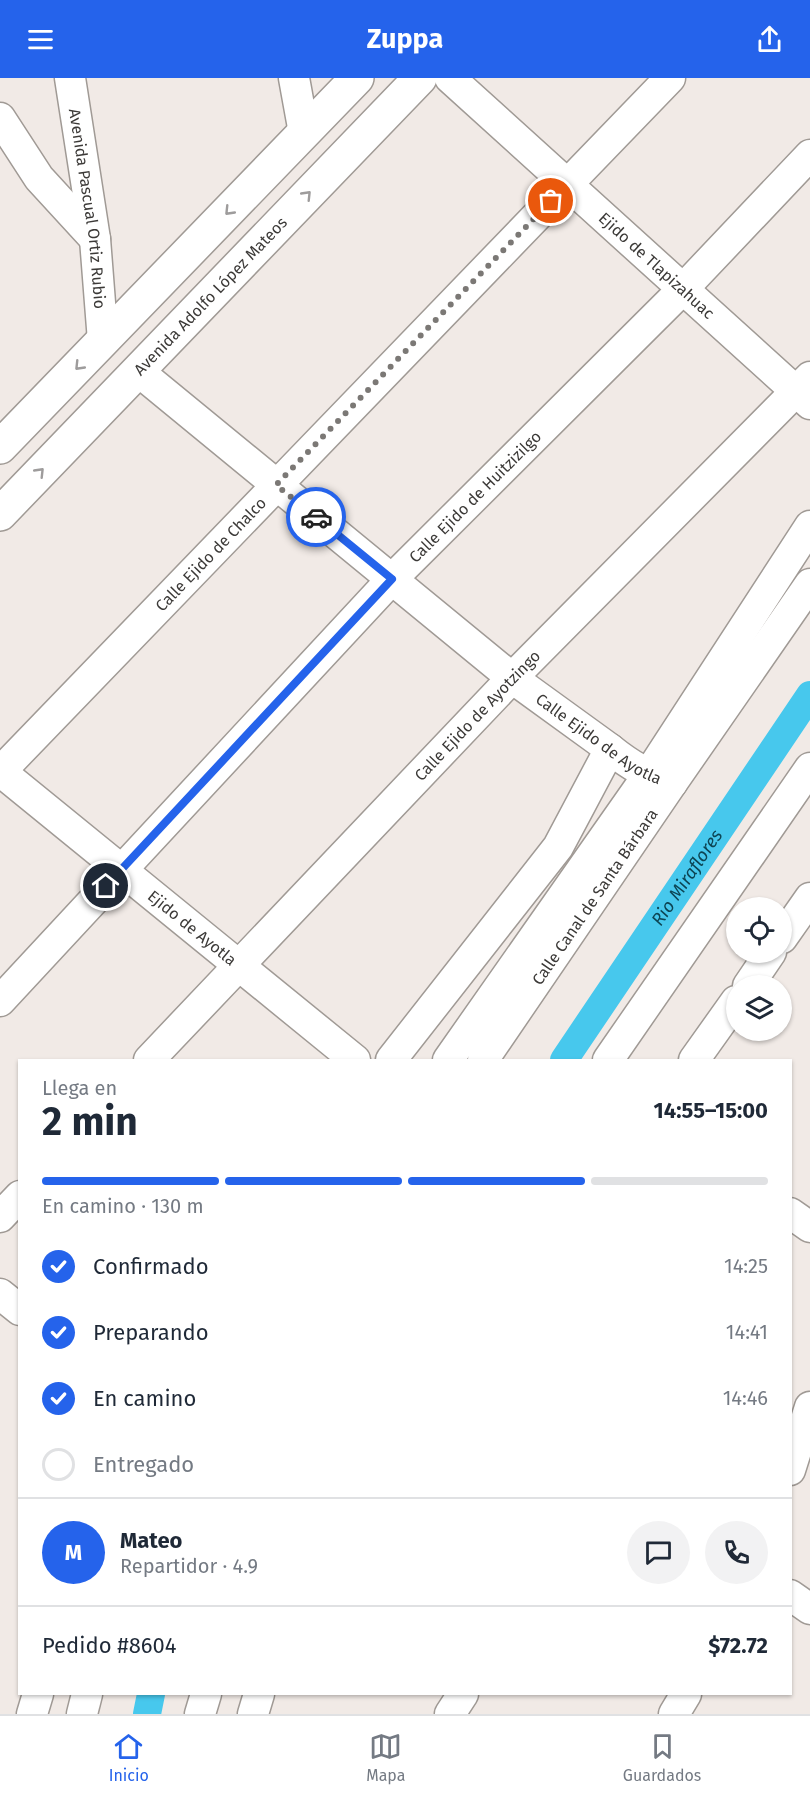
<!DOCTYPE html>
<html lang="es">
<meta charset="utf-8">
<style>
:root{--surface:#fff;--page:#f2f2f3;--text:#1f2937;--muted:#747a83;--line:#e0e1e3;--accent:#2563eb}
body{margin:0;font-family:"Fira Sans",sans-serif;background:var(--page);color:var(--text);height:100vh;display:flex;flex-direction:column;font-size:22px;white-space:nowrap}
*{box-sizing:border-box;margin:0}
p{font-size:20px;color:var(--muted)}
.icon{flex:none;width:33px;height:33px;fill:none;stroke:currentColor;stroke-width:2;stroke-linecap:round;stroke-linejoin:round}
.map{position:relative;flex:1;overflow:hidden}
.drawer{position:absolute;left:18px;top:981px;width:774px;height:636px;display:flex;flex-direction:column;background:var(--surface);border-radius:0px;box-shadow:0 2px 4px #0004}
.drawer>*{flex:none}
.controls{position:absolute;left:726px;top:819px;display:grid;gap:12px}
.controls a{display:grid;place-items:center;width:66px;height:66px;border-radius:50%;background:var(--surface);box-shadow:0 2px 4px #0004;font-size:30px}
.pin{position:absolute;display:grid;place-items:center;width:51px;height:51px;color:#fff;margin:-26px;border:3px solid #fff;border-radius:50%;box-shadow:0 2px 6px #0007}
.courier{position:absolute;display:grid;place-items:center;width:60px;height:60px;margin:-30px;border:4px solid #2563eb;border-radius:50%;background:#fff;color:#222;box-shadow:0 2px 8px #0007}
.head em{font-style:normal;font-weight:700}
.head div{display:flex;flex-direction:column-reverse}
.head{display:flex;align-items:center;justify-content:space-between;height:102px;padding:0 24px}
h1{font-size:39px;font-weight:700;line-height:45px}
.bar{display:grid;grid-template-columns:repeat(4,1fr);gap:9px 6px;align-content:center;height:72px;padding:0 24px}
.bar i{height:8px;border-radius:4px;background:var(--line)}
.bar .selected{background:var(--accent)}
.bar p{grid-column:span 4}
.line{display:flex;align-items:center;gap:15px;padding:0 24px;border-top:2px solid var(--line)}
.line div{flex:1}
.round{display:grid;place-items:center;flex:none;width:63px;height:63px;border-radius:32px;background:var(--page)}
ol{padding:0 24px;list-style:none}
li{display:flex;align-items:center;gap:18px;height:66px}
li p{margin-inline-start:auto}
li .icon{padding:6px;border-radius:50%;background:var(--accent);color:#fff;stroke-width:4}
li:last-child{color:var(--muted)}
li i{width:33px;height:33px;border:3px solid var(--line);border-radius:50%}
header{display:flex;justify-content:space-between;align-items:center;height:78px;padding:0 24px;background:var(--accent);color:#fff;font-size:27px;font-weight:700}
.tabs{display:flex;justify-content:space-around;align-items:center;height:84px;border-top:2px solid var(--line);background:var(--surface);font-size:16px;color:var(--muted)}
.tabs a{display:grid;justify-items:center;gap:3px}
.tabs .selected{color:var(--accent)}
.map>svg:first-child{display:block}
</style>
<header><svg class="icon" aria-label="menu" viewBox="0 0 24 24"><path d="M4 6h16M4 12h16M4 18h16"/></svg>Zuppa<svg class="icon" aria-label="share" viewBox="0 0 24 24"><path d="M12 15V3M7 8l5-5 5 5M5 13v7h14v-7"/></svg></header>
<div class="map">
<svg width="810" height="1636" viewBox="0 0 810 1636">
<rect width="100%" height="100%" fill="#f1eae6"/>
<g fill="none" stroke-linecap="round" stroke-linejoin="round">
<!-- canal -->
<g stroke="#47c8ed" stroke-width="28">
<path id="s1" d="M564,982L810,617"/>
<path d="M147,1636L151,1616"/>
</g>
<defs>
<g id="minor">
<path id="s2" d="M70,0L95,161L103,263"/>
<path d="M294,0L304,55"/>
<path id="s3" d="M450,0L810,326"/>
<path d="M0,40L39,100L95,161"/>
<path id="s4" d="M138,293L512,600L610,671C631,688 646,696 672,705"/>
<path id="s5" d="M0,693L355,982"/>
<path id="s6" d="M0,694L670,0"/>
<path d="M782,860L810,820"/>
<path d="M748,908L771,874"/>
<path id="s7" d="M0,923L392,501L683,211L810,77"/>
<path id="s8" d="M149,982L512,600L810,299"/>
<path d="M391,982L558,769L610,671"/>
<path d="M448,982L648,697L810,448"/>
<path id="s9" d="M483,982L672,705L810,506"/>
<path d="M608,982L810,690"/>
<path d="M694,982L736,923"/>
<path d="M790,1135L810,1149"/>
<path d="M0,1139L20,1118"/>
<path d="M0,1216L20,1232"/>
<path d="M790,1392L810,1329"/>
<path d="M790,1517L810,1531"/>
<path d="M32,1636L38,1616"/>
<path d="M82,1636L87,1616"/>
<path d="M200,1636L206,1616"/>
<path d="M253,1636L259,1616"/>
<path d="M450,1636L463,1616"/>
<path d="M674,1636L686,1616"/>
</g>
<g id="major">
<path d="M0,369L357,0"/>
<path id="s10" d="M0,436L420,0"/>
</g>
</defs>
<!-- minor casing -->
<use href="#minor" stroke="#a09a95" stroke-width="33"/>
<!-- major casing -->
<use href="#major" stroke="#a09a95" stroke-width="36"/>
<!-- minor -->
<use href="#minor" stroke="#fff" stroke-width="30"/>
<!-- major -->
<use href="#major" stroke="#fff" stroke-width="33"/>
</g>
<!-- one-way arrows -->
<defs><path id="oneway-chevron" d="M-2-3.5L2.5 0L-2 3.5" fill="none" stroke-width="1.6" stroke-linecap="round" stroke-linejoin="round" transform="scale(1.5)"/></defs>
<g stroke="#9e9c9c">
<use href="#oneway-chevron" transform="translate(307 117) rotate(-46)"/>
<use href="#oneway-chevron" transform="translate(229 133) rotate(134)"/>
<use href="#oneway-chevron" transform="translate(79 288) rotate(134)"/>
<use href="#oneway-chevron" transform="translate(40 394) rotate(-46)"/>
</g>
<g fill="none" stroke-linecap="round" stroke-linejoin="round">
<!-- done -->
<path stroke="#7b7875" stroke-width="6" stroke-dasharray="0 10.8" d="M316,439L276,407L551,123"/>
<!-- route -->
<path stroke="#2563eb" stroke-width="8" d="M106,808L392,501L316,439"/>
</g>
<g text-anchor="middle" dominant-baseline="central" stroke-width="4.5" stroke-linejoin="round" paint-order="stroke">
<!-- street labels -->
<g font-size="16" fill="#3c3a38" stroke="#fef8f3">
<text stroke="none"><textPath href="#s2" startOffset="132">Avenida Pascual Ortiz Rubio</textPath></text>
<text stroke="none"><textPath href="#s3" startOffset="279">Ejido de Tlapizahuac</textPath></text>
<text stroke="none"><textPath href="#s10" startOffset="303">Avenida Adolfo López Mateos</textPath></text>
<text stroke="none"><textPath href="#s7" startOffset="693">Calle Ejido de Huitzizilgo</textPath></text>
<text stroke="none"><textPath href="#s6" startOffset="303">Calle Ejido de Chalco</textPath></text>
<text stroke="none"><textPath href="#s8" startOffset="476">Calle Ejido de Ayotzingo</textPath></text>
<text stroke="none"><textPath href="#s4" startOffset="590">Calle Ejido de Ayotla</textPath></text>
<text stroke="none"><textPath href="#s9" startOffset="198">Calle Canal de Santa Bárbara</textPath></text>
<text stroke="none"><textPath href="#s5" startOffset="248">Ejido de Ayotla</textPath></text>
</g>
<!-- water labels -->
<g font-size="18" font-style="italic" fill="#0d4554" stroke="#fef8f3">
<text stroke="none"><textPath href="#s1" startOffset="220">Rio Miraflores</textPath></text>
</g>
</g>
</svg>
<div class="controls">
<a><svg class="icon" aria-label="locate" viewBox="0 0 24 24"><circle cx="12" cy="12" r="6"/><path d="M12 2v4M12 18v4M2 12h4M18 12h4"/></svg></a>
<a><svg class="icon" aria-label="layers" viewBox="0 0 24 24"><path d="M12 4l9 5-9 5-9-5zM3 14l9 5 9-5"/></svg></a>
</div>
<div class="pin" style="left:551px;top:123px;background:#ea580c"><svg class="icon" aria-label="bag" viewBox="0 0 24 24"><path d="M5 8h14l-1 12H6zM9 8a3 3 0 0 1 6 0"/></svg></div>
<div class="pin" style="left:106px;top:808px;background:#1f2937"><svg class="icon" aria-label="home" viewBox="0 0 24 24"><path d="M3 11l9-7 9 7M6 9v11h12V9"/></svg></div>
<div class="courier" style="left:316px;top:439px"><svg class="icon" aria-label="car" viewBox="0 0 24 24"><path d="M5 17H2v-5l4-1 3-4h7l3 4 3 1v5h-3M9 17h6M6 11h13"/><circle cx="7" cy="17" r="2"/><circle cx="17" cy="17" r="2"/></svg></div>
<section class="drawer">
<div class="head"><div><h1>2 min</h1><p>Llega en</p></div><em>14:55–15:00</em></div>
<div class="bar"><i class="selected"></i><i class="selected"></i><i class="selected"></i><i></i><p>En camino · 130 m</p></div>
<ol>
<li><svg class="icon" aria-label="check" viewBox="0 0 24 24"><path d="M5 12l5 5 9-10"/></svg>Confirmado<p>14:25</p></li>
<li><svg class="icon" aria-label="check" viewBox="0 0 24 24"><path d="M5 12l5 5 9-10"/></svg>Preparando<p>14:41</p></li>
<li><svg class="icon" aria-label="check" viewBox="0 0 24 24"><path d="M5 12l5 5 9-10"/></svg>En camino<p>14:46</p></li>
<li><i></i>Entregado</li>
</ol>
<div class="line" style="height:108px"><b class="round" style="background:var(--accent);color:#fff">M</b><div><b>Mateo</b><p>Repartidor · 4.9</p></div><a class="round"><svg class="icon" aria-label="chat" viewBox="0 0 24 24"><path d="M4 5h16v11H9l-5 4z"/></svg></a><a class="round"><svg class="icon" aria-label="phone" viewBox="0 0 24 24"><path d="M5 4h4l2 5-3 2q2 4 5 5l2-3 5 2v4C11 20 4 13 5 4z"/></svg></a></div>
<div class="line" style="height:78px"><div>Pedido #8604</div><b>$72.72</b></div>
</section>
</div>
<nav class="tabs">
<a class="selected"><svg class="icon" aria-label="home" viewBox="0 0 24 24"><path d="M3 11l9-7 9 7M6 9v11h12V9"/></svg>Inicio</a>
<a><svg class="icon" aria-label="map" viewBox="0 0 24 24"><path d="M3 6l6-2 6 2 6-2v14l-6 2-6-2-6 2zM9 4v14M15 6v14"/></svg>Mapa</a>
<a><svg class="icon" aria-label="saved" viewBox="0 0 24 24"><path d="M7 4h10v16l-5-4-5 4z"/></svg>Guardados</a>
</nav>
